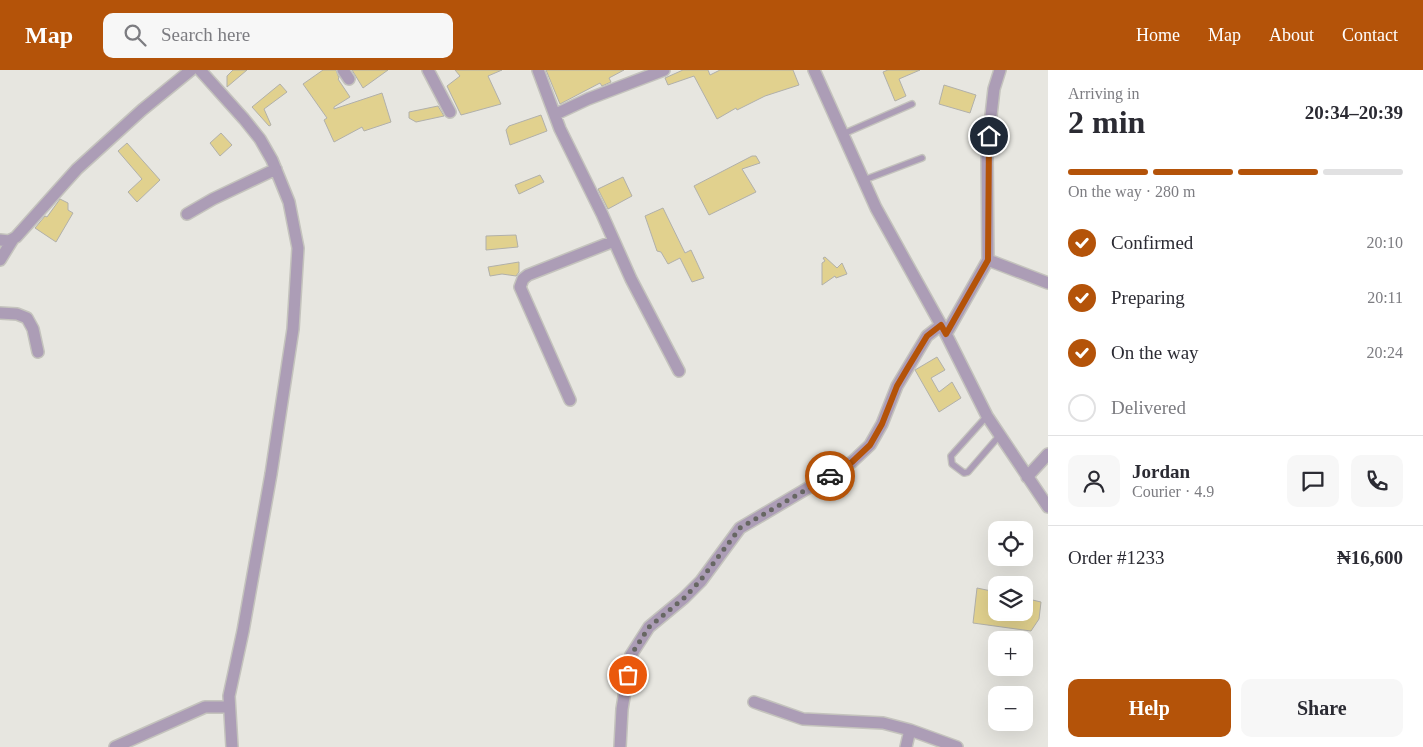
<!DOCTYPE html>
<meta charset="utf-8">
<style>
:root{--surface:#fff;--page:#f7f7f7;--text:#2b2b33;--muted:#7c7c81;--line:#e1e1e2;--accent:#b45309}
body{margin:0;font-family:Georgia,serif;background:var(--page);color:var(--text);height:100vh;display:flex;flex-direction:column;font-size:19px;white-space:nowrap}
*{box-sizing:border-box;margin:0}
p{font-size:16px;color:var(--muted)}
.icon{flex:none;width:28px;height:28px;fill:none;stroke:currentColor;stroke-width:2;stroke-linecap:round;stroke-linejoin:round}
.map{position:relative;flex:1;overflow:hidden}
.panel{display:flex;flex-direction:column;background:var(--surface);width:375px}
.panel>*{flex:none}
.buttons{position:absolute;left:988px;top:451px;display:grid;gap:10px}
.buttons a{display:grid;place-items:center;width:45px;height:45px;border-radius:10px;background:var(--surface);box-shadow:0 5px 20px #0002;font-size:25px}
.pin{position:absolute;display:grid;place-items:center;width:42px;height:42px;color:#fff;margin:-21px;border:2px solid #fff;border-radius:50%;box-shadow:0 1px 5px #0007}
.courier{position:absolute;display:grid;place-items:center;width:50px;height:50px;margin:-25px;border:4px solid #b45309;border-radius:50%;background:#fff;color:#222;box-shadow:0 1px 6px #0007}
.headline em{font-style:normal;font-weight:700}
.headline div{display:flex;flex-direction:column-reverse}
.headline{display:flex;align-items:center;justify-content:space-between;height:85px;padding:0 20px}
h1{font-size:32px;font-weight:700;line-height:38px}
.bar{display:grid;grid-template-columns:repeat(4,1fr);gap:8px 5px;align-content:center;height:60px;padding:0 20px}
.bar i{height:6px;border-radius:4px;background:var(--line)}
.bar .current{background:var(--accent)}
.bar p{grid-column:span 4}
.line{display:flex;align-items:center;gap:12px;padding:0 20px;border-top:1px solid var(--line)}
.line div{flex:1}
.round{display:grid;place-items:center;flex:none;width:52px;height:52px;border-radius:10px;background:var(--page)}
ol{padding:0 20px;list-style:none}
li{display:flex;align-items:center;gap:15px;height:55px}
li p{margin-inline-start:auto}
li .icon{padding:5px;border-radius:50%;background:var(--accent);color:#fff;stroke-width:4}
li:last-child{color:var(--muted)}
li i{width:28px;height:28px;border:2px solid var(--line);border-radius:50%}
.action{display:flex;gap:10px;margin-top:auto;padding:10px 20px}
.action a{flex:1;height:58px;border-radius:10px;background:var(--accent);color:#fff;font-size:20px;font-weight:700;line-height:58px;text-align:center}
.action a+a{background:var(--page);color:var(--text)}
header{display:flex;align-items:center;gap:30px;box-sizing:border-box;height:70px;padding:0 25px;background:var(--accent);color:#fff}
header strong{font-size:24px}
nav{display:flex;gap:28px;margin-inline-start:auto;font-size:18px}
.search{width:350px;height:45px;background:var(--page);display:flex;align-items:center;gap:12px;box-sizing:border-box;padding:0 18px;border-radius:10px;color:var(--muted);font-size:19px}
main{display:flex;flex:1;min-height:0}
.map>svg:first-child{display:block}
</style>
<header>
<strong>Map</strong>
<div class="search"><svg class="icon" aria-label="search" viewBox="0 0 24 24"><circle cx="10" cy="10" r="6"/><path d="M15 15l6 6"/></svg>Search here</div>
<nav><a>Home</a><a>Map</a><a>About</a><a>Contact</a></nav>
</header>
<main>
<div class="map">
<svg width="1048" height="677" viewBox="0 0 1048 677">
<rect width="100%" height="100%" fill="#e7e6e0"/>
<!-- building -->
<path fill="#e1d18e" stroke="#b1b0aa" d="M233,0H247L227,17V6Z
M323,0H336L339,8L338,9L350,27L334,37V39L382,23L391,52L364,61L362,57L334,72L324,50L327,48L303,14Z
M352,0H388L363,18Z
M455,0H502L488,6L501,34L461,45L447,16L460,6Z
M546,0H624L609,8L611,12L602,16L600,13L560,34Z
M683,0H708L710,5L720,0H793L799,15L765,26L737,40L736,38L717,49L694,6L668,15L665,8Z
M888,0H920L899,9L906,26L895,31L883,2Z
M280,14L287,22L264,39L271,55L269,56L252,37Z
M944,15L976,25L970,43L939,34Z
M438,36L444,46L416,52L409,48V42Z
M541,45L547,61L510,75L506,60L509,56Z
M221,63L232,75L220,86L210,73Z
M127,73L160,110L137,132L128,122L142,109L118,81Z
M752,86H756L760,93L742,99L756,122L709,145L694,116Z
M540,105L544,112L519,124L515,115Z
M623,107L632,126L608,139L598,119Z
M60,129L68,133V140L73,143L56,172L35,158L45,146L47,147Z
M663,138L685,183L691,180L704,208L692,212L680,188L668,194L661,182L657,181L645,146Z
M516,165L518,177L486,180V166Z
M825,187L837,198L842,193L847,204L836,208L835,206L822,215V193L825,191L823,188Z
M519,192V202L516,206L502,204L490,206L488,197Z
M937,287L945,300L931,308L939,322L952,312L961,328L939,342L915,300Z
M977,518L996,522V542H1024V528L1041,532L1039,549L1031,561L973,553Z"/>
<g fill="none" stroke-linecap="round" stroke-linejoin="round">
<defs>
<path id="service" d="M843,64L912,34
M864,110L922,88
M987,346L951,386L952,394L964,403L968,402L1000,365"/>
<path id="minor" d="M200,0L244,49L260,69L272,90L289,132L298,178L293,259L271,404L243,561L229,626L232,677
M343,0L349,9
M428,0L450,42
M538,0L560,59L602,144L631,209L679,301
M814,0L876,138L946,264L987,346L1048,437
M556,44L588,29L664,0
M187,144L213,129L276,99
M0,170L9,171L16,167L77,99L142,40L191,0
M0,190L13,169
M988,190L1048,213
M0,243L17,244L27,248L33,259L38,282
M946,264L988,190L987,81L994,19L1000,0
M570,330L520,217L523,209L528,205L614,171
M1027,407L1048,384
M754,632L803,649L883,653L910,660L906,677
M910,660L957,677
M115,677L205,637H229
M620,677L622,639L631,585L649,557L684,528L701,511L740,458L852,392L870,375L882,354L897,316L927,266L941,255"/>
</defs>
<!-- service casing -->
<use href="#service" stroke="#c4c3bd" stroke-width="8"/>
<!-- minor casing -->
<use href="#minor" stroke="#c4c3bd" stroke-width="14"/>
<!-- service -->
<use href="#service" stroke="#ac9db6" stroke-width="5.5"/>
<!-- minor -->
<use href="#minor" stroke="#ac9db6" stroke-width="11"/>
</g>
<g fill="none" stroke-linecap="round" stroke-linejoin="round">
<!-- done -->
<path stroke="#676763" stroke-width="5" stroke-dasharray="0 9" d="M628,605L631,585L649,557L684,528L700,511L740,458L830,406"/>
<!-- route -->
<path stroke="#b45309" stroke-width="6" d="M830,406L852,392L870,375L882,354L897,316L907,299L927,266L941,255L946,264L988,190L989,66"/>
</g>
</svg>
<div class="buttons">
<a><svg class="icon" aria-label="locate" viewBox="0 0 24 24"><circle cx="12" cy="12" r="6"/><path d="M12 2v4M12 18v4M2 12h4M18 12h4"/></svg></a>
<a><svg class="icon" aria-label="layers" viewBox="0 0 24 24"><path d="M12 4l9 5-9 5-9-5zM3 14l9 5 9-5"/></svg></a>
<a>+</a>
<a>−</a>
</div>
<div class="pin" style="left:628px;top:605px;background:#ea580c"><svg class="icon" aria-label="bag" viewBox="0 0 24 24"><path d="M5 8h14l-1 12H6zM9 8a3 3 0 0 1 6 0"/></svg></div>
<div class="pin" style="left:989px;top:66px;background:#1f2937"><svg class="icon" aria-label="home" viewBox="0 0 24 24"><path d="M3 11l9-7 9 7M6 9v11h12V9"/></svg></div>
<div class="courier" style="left:830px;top:406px"><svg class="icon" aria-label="car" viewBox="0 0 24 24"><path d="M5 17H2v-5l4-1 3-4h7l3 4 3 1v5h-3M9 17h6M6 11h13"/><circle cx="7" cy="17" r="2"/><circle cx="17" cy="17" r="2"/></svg></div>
</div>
<section class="panel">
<div class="headline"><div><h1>2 min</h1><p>Arriving in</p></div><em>20:34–20:39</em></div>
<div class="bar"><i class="current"></i><i class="current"></i><i class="current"></i><i></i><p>On the way · 280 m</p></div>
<ol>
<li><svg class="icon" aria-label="check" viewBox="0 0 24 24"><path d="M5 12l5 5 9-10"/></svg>Confirmed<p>20:10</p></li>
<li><svg class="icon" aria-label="check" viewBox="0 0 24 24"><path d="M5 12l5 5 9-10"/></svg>Preparing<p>20:11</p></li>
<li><svg class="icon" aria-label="check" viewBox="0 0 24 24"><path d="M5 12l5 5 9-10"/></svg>On the way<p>20:24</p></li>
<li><i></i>Delivered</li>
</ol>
<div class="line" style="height:90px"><a class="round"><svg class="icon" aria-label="person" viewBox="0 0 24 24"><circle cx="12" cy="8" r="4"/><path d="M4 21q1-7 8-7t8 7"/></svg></a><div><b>Jordan</b><p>Courier · 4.9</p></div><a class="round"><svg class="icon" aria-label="chat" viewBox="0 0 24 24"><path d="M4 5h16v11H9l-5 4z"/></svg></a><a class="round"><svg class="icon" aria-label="phone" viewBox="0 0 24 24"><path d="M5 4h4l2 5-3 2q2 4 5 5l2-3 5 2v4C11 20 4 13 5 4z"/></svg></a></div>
<div class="line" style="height:65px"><div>Order #1233</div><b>₦16,600</b></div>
<div class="action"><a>Help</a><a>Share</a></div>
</section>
</main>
